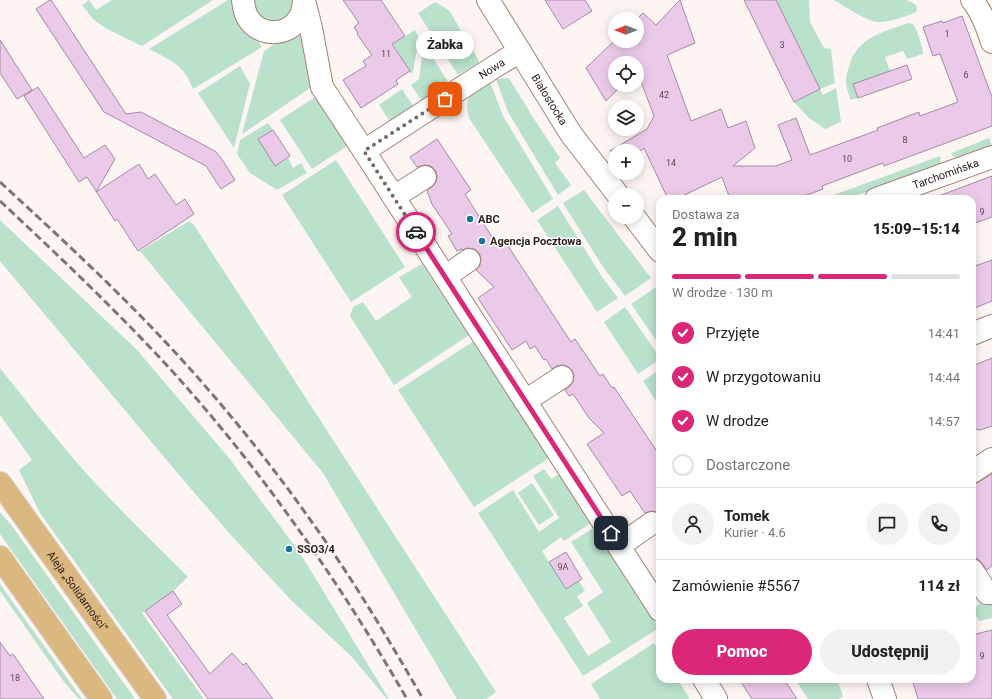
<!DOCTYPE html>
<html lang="pl">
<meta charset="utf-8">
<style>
:root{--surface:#fff;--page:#f2f2f2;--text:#222;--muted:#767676;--line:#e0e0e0;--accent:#db2777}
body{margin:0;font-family:Roboto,sans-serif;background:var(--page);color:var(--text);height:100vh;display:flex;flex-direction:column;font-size:15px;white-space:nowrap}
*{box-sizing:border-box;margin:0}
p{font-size:13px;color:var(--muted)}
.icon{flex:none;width:22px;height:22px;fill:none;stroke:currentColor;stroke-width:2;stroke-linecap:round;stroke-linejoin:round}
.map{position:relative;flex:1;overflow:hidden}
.panel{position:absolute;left:656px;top:195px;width:320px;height:488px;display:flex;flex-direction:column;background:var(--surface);border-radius:12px;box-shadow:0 2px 10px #0003}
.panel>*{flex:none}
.needle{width:26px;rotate:270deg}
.buttons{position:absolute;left:608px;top:12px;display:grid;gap:8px}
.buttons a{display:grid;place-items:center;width:36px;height:36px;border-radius:50%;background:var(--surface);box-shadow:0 2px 10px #0003;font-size:20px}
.pin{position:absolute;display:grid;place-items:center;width:34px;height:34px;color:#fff;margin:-17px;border-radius:8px;box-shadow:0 2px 6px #0006}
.courier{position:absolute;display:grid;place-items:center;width:40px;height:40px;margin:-20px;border:3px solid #db2777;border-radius:50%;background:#fff;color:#222;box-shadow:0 1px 5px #0007}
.bubble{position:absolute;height:28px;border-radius:14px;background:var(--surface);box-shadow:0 2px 10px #0003;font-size:13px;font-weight:800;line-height:28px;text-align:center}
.summary em{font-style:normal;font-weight:800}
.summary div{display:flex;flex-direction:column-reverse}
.summary{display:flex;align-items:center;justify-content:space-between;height:68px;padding:0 16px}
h1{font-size:26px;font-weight:800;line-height:30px}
.bar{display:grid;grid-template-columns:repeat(4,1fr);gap:6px 4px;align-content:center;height:48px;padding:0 16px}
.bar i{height:5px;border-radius:3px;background:var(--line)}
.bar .current{background:var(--accent)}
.bar p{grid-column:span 4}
.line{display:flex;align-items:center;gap:10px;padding:0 16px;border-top:1px solid var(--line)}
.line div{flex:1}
.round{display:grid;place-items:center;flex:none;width:42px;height:42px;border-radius:21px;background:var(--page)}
ol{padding:0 16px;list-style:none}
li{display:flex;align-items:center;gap:12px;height:44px}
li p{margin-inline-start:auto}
li .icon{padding:4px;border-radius:50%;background:var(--accent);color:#fff;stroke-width:4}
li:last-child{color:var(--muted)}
li i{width:22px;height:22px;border:2px solid var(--line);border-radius:50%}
.button{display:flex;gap:8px;margin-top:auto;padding:8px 16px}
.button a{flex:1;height:46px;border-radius:24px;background:var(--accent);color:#fff;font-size:16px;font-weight:800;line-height:46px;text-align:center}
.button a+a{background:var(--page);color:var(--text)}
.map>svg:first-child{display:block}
</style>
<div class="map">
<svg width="992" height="699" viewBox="0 0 992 699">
<rect width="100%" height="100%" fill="#fdf5f2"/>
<!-- green -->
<path fill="#b9e1cb" d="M89,0L96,10L112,0H213L142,46L107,29L94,20L82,5Z
M228,0H233L262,47L193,89C191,85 189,79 186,75C178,62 162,56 149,49Z
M249,0H296L287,22L261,23Z
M776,0H809L810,22L824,48L831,49L835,83L820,89L823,95L836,88L841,122L825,129L809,118L794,102L820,89Z
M834,0H906C911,2 920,5 916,12C905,17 887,23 876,22C866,20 843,6 834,0Z
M435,2L449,10L479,61L478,63L458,75L418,13Z
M908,23L913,24L917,31L923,51V54L907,59L903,51L885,57L890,71L853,85L858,98L851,100C845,84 844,81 850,64C851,62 851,58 853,56C863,36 889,30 908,23Z
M415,30L419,38L413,72L411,74L393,44Z
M303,34L313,86L242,134L264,51L273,45L276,40Z
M426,47L450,85L422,101L411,85L419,79L423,49Z
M240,66L250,84L234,148L198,93Z
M509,78L534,119L560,158L555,163L571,185L558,195L508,112L496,79Z
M490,82L503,116L553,199L532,213L469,118C463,94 472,94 490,82Z
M402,89L415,109L392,125L379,105Z
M315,97L347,146L312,169L280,120Z
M268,123L273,130L258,139L275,166L288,158L293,168L301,163L307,173L277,190L250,173L237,154L240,140Z
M989,138L992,145L956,159L953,156L951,153Z
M940,156L941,159L940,164L847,199H823Z
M336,160L405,267L351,302L282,195Z
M584,190L651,278L625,296L603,267L563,203Z
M558,206L602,277L618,298L597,312L537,220Z
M0,220L137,350L229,458L300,553L389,699H387L351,656L291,600L230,534L174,469L0,261Z
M189,221L194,225L496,692L486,699H457L323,473L140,251Z
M422,264L469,335L394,385L350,316L353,307L363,302L376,321L412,297L399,277Z
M656,287L660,294V346L631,304Z
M625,307L660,358V359L638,374L604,322Z
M474,341L549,458L474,507L398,390Z
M0,368C32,408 63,448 98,486C127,517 158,547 188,577L173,591L142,613L204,699H173L40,513L19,470L32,460L0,415Z
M660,369V407L643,381Z
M544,469L551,479L559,474L591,523L564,541L561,537L542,551L566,589L579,581L585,591L577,596L583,606L564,618L588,656L611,642L587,603L603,592L571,542L594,528L659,628L583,676L478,513L513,490L539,532L559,518L533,476Z
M532,483L554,515L539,525L518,493Z
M0,512L12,526L135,699H117L0,534Z
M0,584L82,699H79L64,682L0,591Z
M989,598H992V618L979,621L972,609Z
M654,643L660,652V679H677L690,699H600L591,684Z
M795,679H837L843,696L839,699H808Z"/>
<!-- building -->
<path fill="#ebcae9" stroke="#a48aa3" d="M50,0H51L55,6L120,105L126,114L141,112L215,151L221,158L235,180L221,189L206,166L104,112L36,9Z
M343,0H381L405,36L392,44L410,71L396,80L398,84L361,108L343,80L366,66L363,61L372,55L357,34L358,33L354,27L359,23Z
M545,0H585L592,11L563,29Z
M680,0L695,43L667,55L691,121L721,109L728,128L746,121L755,148L733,166H776L792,160L778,125L796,118L810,155L878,130L877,128L919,112L920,116L958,102L940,54L933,56L923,27L942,21L943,23L962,16L992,97V126L884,166L883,163L822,186L823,189L796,199H730L722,177L676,199H668L644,148L640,151H610L647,129L654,116L637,71V63H615V85H622L606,101L586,68L615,40L637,41V19L643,13L656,25Z
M744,0H776L820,89L794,102Z
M0,40L32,90L17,99L0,73Z
M907,65L912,79L858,98L853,84Z
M38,87L84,158L105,145L115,159L96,192L139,164L148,179L155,174L176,205L185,199L194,214L138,251L117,219L115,221L87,177L79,182L24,96Z
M273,130L290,156L275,166L258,139Z
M437,139L471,190L465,194L497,245L504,240L571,342L575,339L600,376L603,374L612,388L614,387L660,456V514L657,512L651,511L645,513L630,491L622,496L587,444L604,433L589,418L573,394L569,396L565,390L569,387L573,382L574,376L572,370L567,366L562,365L556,366L552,369L546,359L544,360L535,346L530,349L526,341L512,350L478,298L494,287L476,270L480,265L481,258L479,253L475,249L468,248L462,250V249L457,251L448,236L452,234L432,204L427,191L432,187L436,182L437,177L436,171L431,166L425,165L417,167L410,157Z
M992,176V217L972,224V199H936V197Z
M992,260V301L972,309V267Z
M992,358V426L980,430L972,428V366Z
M992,474V566L987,570L982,563L978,559L972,558V485L979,482Z
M566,552L582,579L566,589L549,562Z
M173,591L182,604L167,615L210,674L232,653L243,665L246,663L273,699H208L145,611Z
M992,630V699H918L912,679H972V635Z
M0,642L10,656L13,654L44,699H0Z
M739,679H784L797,699H752Z"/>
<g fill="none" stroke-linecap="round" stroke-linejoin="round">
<defs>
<g id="minor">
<path d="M243,0C244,7 244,12 248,18C260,38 289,36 300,17C303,13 303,6 304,2"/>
<path d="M304,0L311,28L322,87L364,151L660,610"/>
<path id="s1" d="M488,0L571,134L618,195"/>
<path d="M972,0C982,12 987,27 992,42"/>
<path id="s2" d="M364,151L494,67L520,51"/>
<path d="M394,197L425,177"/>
<path id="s3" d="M876,199L992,157"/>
<path d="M634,217L660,251"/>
<path d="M445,277L469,260"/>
<path d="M972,334L992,326"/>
<path d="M525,401L562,377"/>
<path d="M972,472L992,459"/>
<path d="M619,546L652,523"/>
<path d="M972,570L987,593H992"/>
<path d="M704,679L716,699"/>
<path d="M878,679L885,699"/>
</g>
<g id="major">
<path id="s4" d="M0,483L155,699"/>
<path d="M0,557L101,699"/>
</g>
</defs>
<!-- minor casing -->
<use href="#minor" stroke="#a58275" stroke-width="24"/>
<!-- major casing -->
<use href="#major" stroke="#d5d3d1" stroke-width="24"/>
<!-- minor -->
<use href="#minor" stroke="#fff" stroke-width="22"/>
<!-- major -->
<use href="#major" stroke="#dab87f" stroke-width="22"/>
<!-- rail -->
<path stroke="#807570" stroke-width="3" stroke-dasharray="8 4" stroke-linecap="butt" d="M0,182C63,240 126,298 183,361C230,413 274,468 314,525C354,581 389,640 423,699
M0,201C59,256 118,312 173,372C263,472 340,583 407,699"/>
</g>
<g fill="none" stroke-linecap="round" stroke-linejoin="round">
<!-- done -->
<path stroke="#766b66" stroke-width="4" stroke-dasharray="0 7.2" d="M416,232L364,151L445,99"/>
<!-- route -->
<path stroke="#db2777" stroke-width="5" d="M416,232L611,533"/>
</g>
<!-- markers -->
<g fill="#1574a1" stroke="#fff" stroke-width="1.5">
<circle cx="470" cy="219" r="4"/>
<circle cx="482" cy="241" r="4"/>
<circle cx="289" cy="549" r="4"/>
</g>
<g text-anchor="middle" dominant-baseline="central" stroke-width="3" stroke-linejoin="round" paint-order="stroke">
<!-- number labels -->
<g font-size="9" fill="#5d4b4e">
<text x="947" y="34">1</text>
<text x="782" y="45">3</text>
<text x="386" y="54">11</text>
<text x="966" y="75">6</text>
<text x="664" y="95">42</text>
<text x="905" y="140">8</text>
<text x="847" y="159">10</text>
<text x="671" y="163">14</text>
<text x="982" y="212">9</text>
<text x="563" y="567">9A</text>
<text x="982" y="656">9</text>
<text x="15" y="678">18</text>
</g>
<!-- street labels -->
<g font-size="11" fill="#2e211b" stroke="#fff">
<text stroke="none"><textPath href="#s2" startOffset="152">Nowa</textPath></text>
<text stroke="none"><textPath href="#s1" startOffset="117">Białostocka</textPath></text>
<text stroke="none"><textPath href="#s3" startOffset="74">Tarchomińska</textPath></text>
<text stroke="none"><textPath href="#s4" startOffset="133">Aleja „Solidarności”</textPath></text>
</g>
<!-- poi labels -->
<g font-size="11" font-weight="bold" fill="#2e211b" stroke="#fff" text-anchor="start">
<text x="478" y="219">ABC</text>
<text x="490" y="241">Agencja Pocztowa</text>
<text x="297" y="549">SSO3/4</text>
</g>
</g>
</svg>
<div class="buttons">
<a><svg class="needle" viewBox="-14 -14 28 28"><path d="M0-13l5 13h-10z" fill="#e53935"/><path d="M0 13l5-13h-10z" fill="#767676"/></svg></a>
<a><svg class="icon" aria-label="locate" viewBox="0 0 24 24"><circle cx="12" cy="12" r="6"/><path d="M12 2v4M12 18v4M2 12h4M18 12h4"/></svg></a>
<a><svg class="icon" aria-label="layers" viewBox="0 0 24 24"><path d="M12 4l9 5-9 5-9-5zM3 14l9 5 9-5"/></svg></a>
<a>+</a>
<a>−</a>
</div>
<div class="pin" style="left:445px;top:99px;background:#ea580c"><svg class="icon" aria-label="bag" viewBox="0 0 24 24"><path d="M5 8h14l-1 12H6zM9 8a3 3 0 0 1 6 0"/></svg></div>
<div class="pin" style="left:611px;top:533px;background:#1f2937"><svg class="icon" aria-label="home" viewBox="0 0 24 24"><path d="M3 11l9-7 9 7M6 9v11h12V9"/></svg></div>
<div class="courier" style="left:416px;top:232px"><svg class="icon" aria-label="car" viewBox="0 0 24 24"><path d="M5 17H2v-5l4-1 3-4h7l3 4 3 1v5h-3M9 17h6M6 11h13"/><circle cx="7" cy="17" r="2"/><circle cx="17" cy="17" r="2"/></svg></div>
<div class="bubble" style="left:416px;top:31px;width:58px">Żabka</div>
<section class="panel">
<div class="summary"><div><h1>2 min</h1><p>Dostawa za</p></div><em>15:09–15:14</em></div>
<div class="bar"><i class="current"></i><i class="current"></i><i class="current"></i><i></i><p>W drodze · 130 m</p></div>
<ol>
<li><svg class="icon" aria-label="check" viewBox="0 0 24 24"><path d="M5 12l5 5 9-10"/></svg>Przyjęte<p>14:41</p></li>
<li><svg class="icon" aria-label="check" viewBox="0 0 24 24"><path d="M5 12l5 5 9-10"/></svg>W przygotowaniu<p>14:44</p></li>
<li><svg class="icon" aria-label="check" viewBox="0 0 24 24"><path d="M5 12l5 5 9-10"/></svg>W drodze<p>14:57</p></li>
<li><i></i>Dostarczone</li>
</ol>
<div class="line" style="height:72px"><a class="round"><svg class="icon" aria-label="person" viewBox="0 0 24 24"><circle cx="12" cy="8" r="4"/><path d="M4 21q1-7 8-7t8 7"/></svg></a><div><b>Tomek</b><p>Kurier · 4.6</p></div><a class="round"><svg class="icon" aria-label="chat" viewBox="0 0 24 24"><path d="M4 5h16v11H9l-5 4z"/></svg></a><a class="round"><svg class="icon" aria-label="phone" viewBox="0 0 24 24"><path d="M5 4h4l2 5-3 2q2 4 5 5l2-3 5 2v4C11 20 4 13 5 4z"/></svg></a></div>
<div class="line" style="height:52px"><div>Zamówienie #5567</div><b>114 zł</b></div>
<div class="button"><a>Pomoc</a><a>Udostępnij</a></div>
</section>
</div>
